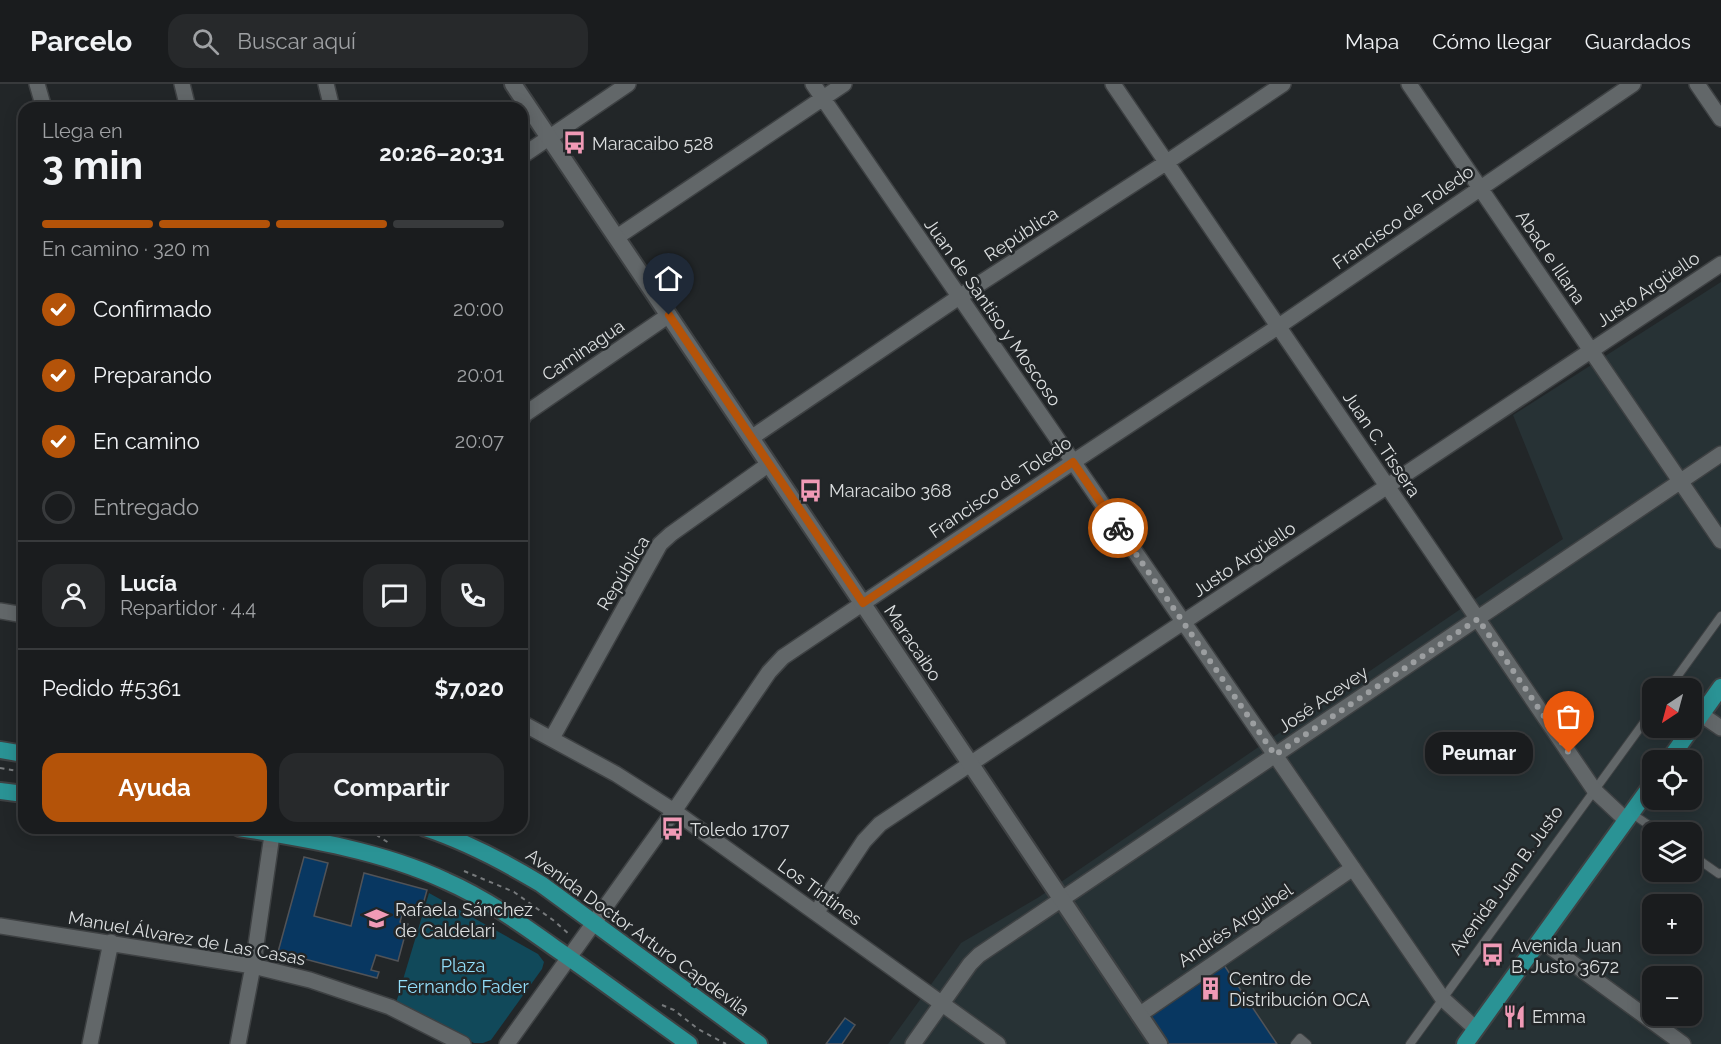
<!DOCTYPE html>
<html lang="es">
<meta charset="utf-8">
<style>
:root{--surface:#1a1c1e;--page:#27292b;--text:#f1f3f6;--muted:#9fa1a4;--line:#383a3c;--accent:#b45309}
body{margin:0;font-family:Raleway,sans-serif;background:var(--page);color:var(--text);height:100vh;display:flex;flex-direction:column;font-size:22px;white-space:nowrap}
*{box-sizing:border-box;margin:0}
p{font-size:20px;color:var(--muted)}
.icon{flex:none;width:33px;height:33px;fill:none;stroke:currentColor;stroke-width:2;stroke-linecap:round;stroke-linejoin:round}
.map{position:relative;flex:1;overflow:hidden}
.sheet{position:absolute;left:18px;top:18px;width:510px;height:732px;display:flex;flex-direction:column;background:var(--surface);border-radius:18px;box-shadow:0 3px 15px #0003,0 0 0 2px var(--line)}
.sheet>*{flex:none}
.needle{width:39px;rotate:216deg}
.controls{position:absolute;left:1642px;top:594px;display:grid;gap:12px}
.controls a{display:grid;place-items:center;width:60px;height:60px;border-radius:12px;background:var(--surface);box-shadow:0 3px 15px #0003,0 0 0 2px var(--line);font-size:30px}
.pin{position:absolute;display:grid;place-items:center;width:51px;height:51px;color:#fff;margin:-62px -26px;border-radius:50% 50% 50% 0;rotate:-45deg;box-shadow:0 0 6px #0007}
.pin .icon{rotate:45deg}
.courier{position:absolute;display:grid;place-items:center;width:60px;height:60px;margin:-30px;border:4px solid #b45309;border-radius:50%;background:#fff;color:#222;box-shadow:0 2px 8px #0007}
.bubble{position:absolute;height:42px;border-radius:18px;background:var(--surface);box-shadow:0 3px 15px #0003,0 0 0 2px var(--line);font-size:20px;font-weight:700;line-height:42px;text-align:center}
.overview em{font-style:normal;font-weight:700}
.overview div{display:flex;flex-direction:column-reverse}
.overview{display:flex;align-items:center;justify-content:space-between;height:102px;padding:0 24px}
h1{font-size:39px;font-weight:700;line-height:45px}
.bar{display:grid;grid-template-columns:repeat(4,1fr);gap:9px 6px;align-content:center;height:72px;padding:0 24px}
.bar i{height:8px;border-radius:4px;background:var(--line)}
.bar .active{background:var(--accent)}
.bar p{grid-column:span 4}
.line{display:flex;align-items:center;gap:15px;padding:0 24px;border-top:2px solid var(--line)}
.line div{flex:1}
.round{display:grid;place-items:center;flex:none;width:63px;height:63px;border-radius:18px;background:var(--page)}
ol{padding:0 24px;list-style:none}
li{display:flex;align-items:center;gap:18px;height:66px}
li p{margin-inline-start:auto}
li .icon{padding:6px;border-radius:50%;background:var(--accent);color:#fff;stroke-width:4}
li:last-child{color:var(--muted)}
li i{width:33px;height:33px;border:3px solid var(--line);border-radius:50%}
.primary-button{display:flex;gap:12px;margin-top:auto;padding:12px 24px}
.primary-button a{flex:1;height:69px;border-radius:18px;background:var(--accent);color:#fff;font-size:24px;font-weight:700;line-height:69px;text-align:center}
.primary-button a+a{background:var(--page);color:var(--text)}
header{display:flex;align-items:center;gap:36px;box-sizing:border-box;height:84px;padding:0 30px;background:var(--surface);border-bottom:2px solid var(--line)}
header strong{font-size:28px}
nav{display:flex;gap:33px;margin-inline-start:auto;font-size:21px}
.search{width:420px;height:54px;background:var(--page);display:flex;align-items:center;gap:15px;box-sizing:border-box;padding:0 21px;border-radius:18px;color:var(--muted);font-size:22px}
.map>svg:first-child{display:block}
</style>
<header>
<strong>Parcelo</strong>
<div class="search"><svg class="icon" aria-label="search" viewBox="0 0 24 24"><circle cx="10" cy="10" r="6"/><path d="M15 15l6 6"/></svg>Buscar aquí</div>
<nav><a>Mapa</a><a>Cómo llegar</a><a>Guardados</a></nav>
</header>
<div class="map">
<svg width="1721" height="960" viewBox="0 0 1721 960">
<rect width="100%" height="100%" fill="#222628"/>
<!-- built -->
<path fill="#273235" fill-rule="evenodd" d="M1721,198V960H888L961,859L1039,813L1563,455L1513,331ZM1653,604H1692V644H1653ZM1653,676H1692V716H1653ZM1653,748H1692V788H1653ZM1653,820H1692V860H1653ZM1653,892H1692V932H1653Z"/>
<!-- green -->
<path fill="#11495a" d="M429,809L538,870L544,878L542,885L491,956L483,959H474L396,919Z"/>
<!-- building -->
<path fill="#083761" stroke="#515357" stroke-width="1.5" d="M304,773L328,779L314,832L351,842L364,789L427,806L422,824L399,818L396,829L402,831L400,838L408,840L398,877L376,871L371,886L379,888L377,894L278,868Z
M1222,878L1277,960H1166L1146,929Z
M845,934L855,941L842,960H826Z"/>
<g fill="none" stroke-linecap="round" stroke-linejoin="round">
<defs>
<path id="service" d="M1669,604L1721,532
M1631,729L1659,748
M1692,771L1719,790L1721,789
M1295,960L1300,954L1307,960
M1410,960L1653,626"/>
<path id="minor" d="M37,0L44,24
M182,0L188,24
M326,0L332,24
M813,0L1443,915L1476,945
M1113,0L1595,707L1626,736
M1409,0L1721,457
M1697,0L1721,35
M522,72L628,0
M617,153L844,0
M522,335L525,330L669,231
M751,354L959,213L1167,78L1283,0
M0,527L24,531
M1702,631L1721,644
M522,639L616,690L674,727L998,960
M552,654L660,460L671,450L769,380
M816,829L864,757L880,740L1721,180
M0,842L253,882L310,896L390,923L463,960
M1541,856L1683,960
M1139,931L1353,784
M90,960L111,858
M238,960L253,882L273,744
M507,960L674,727L769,588L783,573L1073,378L1279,242L1633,0
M913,960L970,880L979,871L1721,370"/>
<path id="secondary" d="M513,0L1159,960"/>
<path id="primary" d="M0,666L24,670
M1669,676L1721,603
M0,707L24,710
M239,744C308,755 382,767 446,797C485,814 520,839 555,864C600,895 644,928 689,960
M425,744C467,758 503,777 541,800L759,960
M1465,960L1653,699"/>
</defs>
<!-- service casing -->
<use href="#service" stroke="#3e4143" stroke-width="10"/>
<!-- minor casing -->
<use href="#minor" stroke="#3e4143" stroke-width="18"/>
<!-- secondary casing -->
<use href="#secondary" stroke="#3e4143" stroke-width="20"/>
<!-- primary casing -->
<use href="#primary" stroke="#3e4143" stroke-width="20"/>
<!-- path -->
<path stroke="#777a7c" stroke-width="2" stroke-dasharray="4.5 4.5" stroke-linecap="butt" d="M0,684L24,688
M370,744L378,752L389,759
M464,787L514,808L553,836L569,850
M662,921L674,926L698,945L726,960"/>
<!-- service -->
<use href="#service" stroke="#626769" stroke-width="8"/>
<!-- minor -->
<use href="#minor" stroke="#626769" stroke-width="15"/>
<!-- secondary -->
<use href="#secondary" stroke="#626769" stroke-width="16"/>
<!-- primary -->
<use href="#primary" stroke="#2a9395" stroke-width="16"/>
</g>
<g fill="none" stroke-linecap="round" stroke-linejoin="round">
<!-- done -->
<path stroke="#9b9ea0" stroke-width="6" stroke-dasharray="0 10.8" d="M1118,444L1275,671L1478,535L1569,669"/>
<!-- route -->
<path stroke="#b45309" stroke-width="8" d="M669,231L863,519L1073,378L1118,444"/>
</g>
<!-- icons -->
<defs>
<symbol id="bus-bare" viewBox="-9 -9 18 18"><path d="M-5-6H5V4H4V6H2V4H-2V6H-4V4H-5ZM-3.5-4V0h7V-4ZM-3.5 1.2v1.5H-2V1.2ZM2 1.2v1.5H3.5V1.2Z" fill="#f09ab6" stroke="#222628" stroke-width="2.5" paint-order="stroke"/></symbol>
<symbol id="school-bare" viewBox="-9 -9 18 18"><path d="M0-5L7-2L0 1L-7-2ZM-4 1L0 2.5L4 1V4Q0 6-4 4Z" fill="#f09ab6" stroke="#222628" stroke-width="2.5" paint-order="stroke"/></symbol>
<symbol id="building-bare" viewBox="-9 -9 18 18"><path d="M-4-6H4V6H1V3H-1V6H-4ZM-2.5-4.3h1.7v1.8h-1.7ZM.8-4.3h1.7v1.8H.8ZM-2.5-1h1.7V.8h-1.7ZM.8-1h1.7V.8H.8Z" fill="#f09ab6" stroke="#222628" stroke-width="2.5" paint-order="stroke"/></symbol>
<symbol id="restaurant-bare" viewBox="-9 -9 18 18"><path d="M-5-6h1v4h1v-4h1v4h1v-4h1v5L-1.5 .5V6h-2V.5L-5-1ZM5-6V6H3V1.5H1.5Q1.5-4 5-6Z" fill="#f09ab6" stroke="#222628" stroke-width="2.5" paint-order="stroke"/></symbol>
</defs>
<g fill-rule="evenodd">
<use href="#bus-bare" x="558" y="42" width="33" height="33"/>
<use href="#bus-bare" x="794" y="390" width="33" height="33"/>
<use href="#bus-bare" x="656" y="728" width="33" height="33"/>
<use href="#school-bare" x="360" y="818" width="33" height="33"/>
<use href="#bus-bare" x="1476" y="854" width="33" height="33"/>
<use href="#building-bare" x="1194" y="888" width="33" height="33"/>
<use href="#restaurant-bare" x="1498" y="916" width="33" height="33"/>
</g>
<g text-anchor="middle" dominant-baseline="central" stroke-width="5" stroke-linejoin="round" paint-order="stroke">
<!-- poi labels -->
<g font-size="18" fill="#dcdfe0" stroke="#222628" text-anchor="start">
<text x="592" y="59">Maracaibo 528</text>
<text x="829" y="406">Maracaibo 368</text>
<text x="690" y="745">Toledo 1707</text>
<text x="395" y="825">Rafaela Sánchez<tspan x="395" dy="21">de Caldelari</tspan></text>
<text x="1511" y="861">Avenida Juan<tspan x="1511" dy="21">B. Justo 3672</tspan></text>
<text x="1229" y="894">Centro de<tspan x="1229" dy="21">Distribución OCA</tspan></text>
<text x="1532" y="932">Emma</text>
</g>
<!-- street labels -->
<g font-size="18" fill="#dcdfe0" stroke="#222628">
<text transform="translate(1403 133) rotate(-35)">Francisco de Toledo</text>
<text transform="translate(1021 150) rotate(-33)">República</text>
<text transform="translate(1551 173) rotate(56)">Abad e Illana</text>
<text transform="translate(1648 205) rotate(-34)">Justo Argüello</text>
<text transform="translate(993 228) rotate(55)">Juan de Santiso y Moscoso</text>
<text transform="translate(583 266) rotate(-34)">Caminagua</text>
<text transform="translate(1382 360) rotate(56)">Juan C. Tissera</text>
<text transform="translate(1000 403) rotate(-34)">Francisco de Toledo</text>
<text transform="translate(1244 475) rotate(-34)">Justo Argüello</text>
<text transform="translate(623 489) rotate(-59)">República</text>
<text transform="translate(913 559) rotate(56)">Maracaibo</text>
<text transform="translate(1323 615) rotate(-34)">José Acevey</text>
<text transform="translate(1506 796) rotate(-54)">Avenida Juan B. Justo</text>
<text transform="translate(820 808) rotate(36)">Los Tintines</text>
<text transform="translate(1235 841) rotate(-34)">Andrés Arguibel</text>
<text transform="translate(638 848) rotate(36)">Avenida Doctor Arturo Capdevila</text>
<text transform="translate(187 854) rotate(10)">Manuel Álvarez de Las Casas</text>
</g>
<!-- park labels -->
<g font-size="18" fill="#92ddf9" stroke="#222628">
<text x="463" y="881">Plaza<tspan x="463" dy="21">Fernando Fader</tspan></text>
</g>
</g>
</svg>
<div class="controls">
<a><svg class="needle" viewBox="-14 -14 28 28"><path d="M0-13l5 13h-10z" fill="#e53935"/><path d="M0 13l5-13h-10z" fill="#9fa1a4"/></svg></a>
<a><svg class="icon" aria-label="locate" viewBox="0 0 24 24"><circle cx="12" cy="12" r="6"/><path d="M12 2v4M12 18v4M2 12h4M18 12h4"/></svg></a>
<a><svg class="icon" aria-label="layers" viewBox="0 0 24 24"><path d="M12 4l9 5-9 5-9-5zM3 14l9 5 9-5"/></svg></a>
<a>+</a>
<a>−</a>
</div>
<div class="pin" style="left:1569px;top:669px;background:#ea580c"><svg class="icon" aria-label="bag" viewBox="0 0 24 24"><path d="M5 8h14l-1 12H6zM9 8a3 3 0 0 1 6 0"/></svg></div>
<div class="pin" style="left:669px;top:231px;background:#1f2937"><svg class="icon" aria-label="home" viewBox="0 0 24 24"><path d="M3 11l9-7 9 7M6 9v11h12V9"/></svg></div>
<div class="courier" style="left:1118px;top:444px"><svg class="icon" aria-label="bike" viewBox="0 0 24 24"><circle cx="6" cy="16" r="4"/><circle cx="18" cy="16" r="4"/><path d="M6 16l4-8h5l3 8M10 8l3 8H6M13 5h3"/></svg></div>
<div class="bubble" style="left:1425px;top:648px;width:108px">Peumar</div>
<section class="sheet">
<div class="overview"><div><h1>3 min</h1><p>Llega en</p></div><em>20:26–20:31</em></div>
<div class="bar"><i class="active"></i><i class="active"></i><i class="active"></i><i></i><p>En camino · 320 m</p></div>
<ol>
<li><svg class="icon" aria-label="check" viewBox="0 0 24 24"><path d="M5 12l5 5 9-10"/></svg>Confirmado<p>20:00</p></li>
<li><svg class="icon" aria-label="check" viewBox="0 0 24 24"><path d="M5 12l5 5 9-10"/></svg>Preparando<p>20:01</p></li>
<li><svg class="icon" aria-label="check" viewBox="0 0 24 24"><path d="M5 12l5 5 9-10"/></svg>En camino<p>20:07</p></li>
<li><i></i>Entregado</li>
</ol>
<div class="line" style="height:108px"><a class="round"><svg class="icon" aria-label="person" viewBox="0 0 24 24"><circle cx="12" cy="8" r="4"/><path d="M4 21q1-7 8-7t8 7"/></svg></a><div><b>Lucía</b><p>Repartidor · 4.4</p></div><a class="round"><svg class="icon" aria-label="chat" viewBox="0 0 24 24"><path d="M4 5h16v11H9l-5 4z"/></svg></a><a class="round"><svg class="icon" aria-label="phone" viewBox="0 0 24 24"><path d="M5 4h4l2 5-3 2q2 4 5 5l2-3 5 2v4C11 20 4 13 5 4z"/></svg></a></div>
<div class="line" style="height:78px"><div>Pedido #5361</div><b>$7,020</b></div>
<div class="primary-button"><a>Ayuda</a><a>Compartir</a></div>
</section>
</div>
